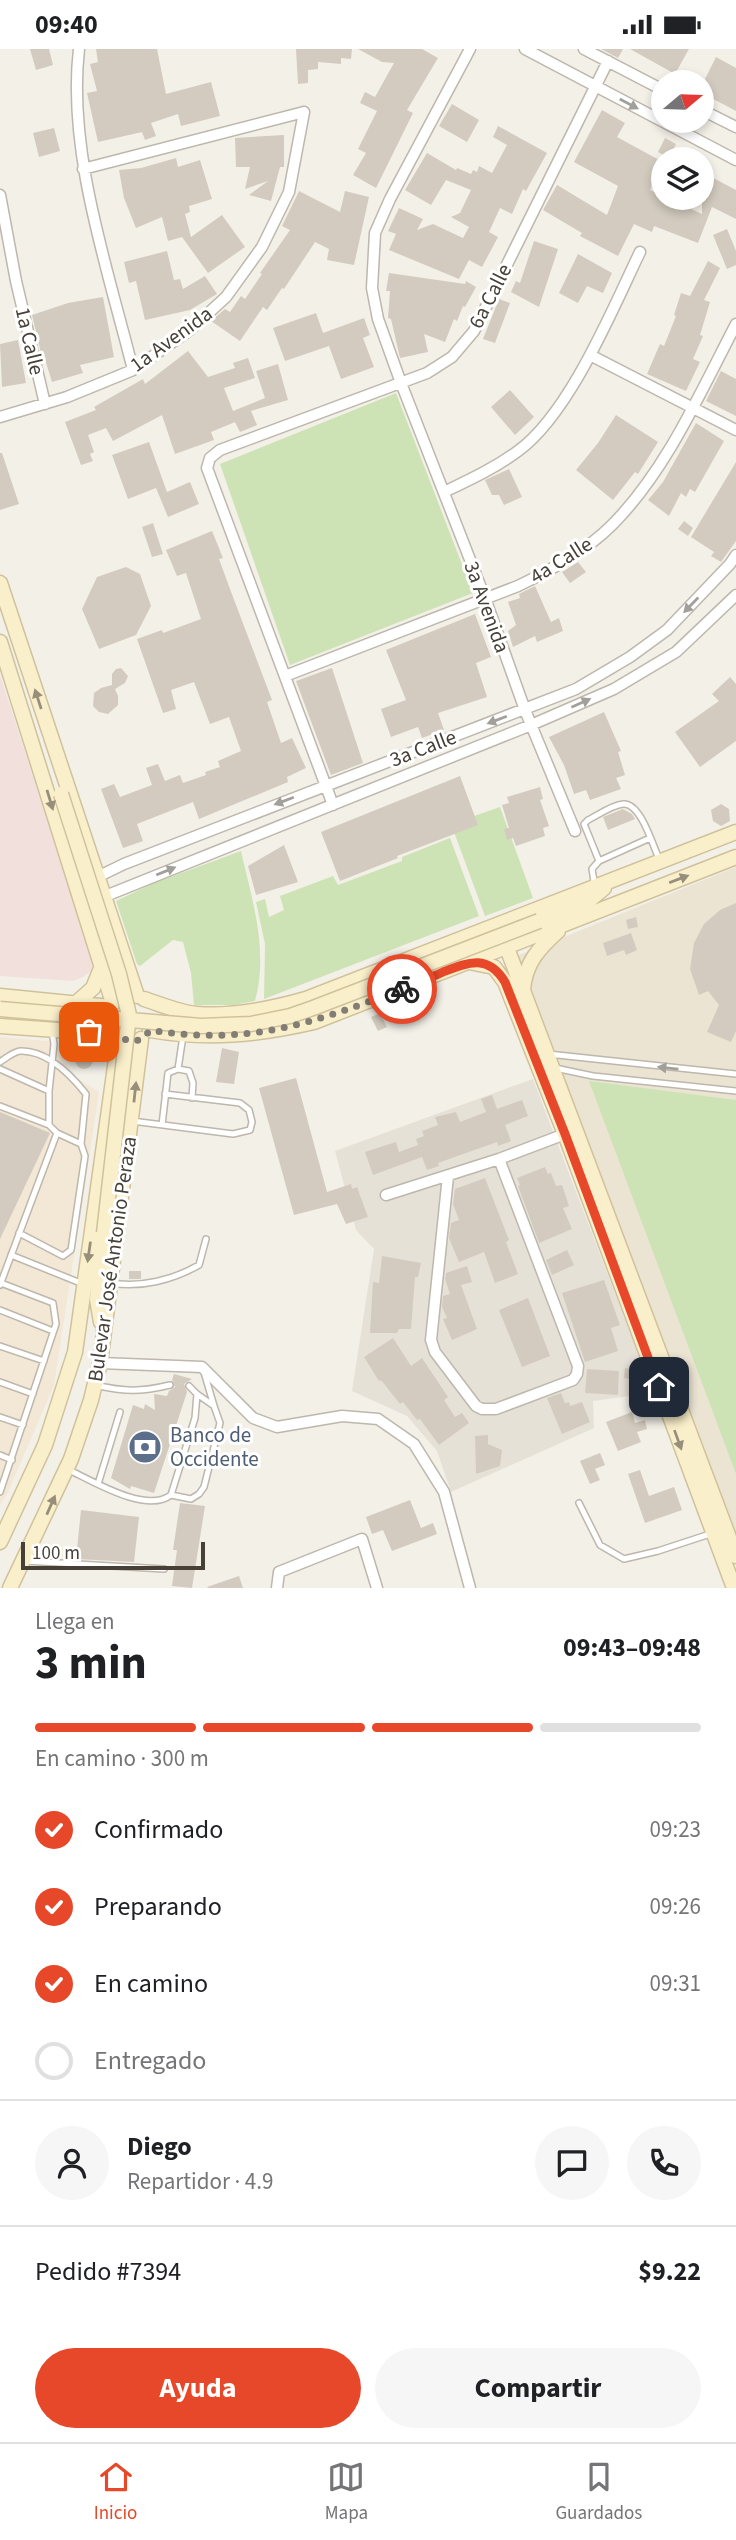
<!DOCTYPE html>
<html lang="es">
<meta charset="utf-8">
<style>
:root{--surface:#fff;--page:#f6f6f6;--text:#202124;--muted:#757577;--line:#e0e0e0;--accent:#e8482a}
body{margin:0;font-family:"Source Sans 3",sans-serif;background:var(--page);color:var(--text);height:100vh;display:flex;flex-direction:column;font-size:26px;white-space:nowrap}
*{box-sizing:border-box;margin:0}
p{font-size:23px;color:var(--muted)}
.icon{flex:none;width:38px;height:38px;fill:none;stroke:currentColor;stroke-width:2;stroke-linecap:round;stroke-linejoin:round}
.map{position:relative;height:1539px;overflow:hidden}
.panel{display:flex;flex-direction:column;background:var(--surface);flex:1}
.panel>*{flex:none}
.needle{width:46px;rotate:71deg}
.tools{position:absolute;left:651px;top:21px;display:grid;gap:14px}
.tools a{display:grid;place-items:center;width:63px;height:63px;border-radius:50%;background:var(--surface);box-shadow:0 4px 10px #0003;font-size:35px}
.scale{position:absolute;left:21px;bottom:18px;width:184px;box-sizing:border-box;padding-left:7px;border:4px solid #464037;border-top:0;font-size:19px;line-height:24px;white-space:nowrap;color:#464037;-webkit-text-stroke:5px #fff;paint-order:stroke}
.pin{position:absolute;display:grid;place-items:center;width:60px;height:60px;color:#fff;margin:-30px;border-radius:14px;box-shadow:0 4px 10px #0006}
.courier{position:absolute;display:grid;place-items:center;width:70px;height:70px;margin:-35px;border:5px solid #e8482a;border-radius:50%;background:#fff;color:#222;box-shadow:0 2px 9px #0007}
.summary em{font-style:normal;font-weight:700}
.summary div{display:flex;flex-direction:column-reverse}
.summary{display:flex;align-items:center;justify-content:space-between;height:119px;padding:0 35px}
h1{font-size:46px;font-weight:700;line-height:52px}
.bar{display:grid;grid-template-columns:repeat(4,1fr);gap:10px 7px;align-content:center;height:84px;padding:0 35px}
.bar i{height:9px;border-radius:5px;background:var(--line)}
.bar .current{background:var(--accent)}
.bar p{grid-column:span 4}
.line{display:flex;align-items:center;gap:18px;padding:0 35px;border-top:2px solid var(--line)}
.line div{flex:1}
.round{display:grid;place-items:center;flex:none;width:74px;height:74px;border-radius:37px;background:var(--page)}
ol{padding:0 35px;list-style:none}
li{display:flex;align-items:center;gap:21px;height:77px}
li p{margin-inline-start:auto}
li .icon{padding:7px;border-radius:50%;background:var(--accent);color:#fff;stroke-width:4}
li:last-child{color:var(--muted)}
li i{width:38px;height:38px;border:4px solid var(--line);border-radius:50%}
.cta{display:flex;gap:14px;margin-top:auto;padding:14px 35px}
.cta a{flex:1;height:80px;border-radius:42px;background:var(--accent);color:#fff;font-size:28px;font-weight:700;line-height:80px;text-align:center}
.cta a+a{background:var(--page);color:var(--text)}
.status{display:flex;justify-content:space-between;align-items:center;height:49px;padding:0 35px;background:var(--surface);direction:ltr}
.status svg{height:19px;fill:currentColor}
.tab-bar{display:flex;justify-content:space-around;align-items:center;height:98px;border-top:2px solid var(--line);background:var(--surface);font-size:19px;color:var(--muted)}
.tab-bar a{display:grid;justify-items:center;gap:4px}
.tab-bar .current{color:var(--accent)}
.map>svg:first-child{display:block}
</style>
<div class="status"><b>09:40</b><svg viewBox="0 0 49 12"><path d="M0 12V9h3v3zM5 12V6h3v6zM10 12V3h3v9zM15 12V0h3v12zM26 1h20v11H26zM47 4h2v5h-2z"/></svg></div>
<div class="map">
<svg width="736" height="1539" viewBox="0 0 736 1539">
<rect width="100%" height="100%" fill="#f3f0e8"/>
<!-- residential -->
<path fill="#e6e1d7" d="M533,1030L653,1344L593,1352L594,1379L451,1443L437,1402L407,1367L352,1342L374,1200L356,1181L335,1102Z"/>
<!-- commercial -->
<path fill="#f3e7d5" d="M0,988L58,993L64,1012L78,1030L99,1043L54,1336L8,1443L0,1456Z"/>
<!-- education -->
<path fill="#ebe4d3" d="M736,818V1497L517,907Z"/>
<!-- medical -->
<path fill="#f2e0dd" d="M0,626L93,913L91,922L83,928L73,932L0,927Z"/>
<!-- green -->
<path fill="#cee3b5" d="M396,344L473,544L290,616L220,415Z
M500,758L533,849L485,867L451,775Z
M450,789L479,867L264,950L265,895L256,853L265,850L269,868L284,861L280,847L333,827L338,836L402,812V808Z
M241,802C252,851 269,901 255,952L234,956H194L191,924L183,893L173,891L140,917L137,915L116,852L154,834Z
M589,1032L736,1051V1425Z"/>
<!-- building -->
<path fill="#d3cbbf" d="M30,0H49L53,16L36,21Z
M96,0H157L166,45L211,33L220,67L181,77L178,65L151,74L156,87L145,91L142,83L98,93L87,44L97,42L90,15L98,13Z
M296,0H352L351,10L341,9V15L318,13V20L308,21V34L298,35Z
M358,0H422L438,9L407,61L413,64L376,139L353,126L366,104L358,100L377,62L360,54L365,43L375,48L394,14L382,13Z
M601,0H623L618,9Z
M630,0H689L675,25Z
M716,8L736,19V62L702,44V36Z
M452,55L479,71L467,93L439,77Z
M602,61L625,74L617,88L661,112L650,141L702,165V123L736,141V170L712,158L698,194L654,177L652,183L634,175L618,207L580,187L582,184L543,161L557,136L607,166L618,137L574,113Z
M498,77L547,104L526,142L523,140L512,165L500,159L489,183L498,188L482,218L469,211L459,230L389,201L396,185L388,182L399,159L423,170L417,181L433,175L463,189L469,178L451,168L460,164L471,141L446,131L431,156L405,141L427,104L456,121L457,119L471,125L473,121L477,123L479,117L492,124L507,96L493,88Z
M54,79L60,102L39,108L33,84Z
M284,86V118H280L271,152L249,146L268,132L245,140L250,118H236L235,89Z
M665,89L676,95L669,109L658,103Z
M176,109L178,118L200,111L212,150L189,157L190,163L185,165L191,188L222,166L245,198L208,224L182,188L168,192L162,168L136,179L124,149L119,121L141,119Z
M299,142L340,163L345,142L369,148L354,216L327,211L329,200L315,193L284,240L282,239L267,261L263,258L240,292L211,272L225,260L230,263L241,247L245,250L262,225L260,224L290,181L282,177Z
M727,180L736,202V216L727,220L713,186Z
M534,192L558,200L539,258L511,243L516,232L520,234Z
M167,202L174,231L180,230L183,240L205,227L217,245L190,261L145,271L136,232L129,234L124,213Z
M578,205L612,224L603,244L587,237L578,254L559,244Z
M708,212L720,219L704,251L710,253L700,286L703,287L693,310L700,313L686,342L647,325L660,295L664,297L676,267L674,266L681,244L690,247Z
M389,224L465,235L466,232L476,238L465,258L463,257L457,272L454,270L445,293L424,285L428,303L400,309L391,270L388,269L390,242H386Z
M103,248L114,308L80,316L83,324L52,333L44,307L42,308L41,304L32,266L68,254Z
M499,250L510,254L495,294L483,290Z
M316,264L323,284L364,269L370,286L363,289L374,318L341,330L329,297L285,312L273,279Z
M18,291L26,334L2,338L0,295Z
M188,302L208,328L235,319L233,314L248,309L255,329L224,339L233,362L265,349L256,322L278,315L288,351L251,362L257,376L240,383L235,373L211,383L214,391L175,405L162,366L113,392L106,379L88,386L94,403L90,405L93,412L81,416L65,373L96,361L94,358L143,330L145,335Z
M721,322L736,330V367L706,352Z
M510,341L534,368L515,386L491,358Z
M616,366L658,393L638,425L635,423L613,451L576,421L598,394Z
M696,374L724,392L695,443L690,440L686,448L681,444L669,467L648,451L663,433Z
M149,393L167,443L190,433L199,455L168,468L156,439L128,450L112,406Z
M0,404H2L19,455L0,461Z
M736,413V492L721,513L711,507L714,503L691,488Z
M509,420L522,448L504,456L499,446H492L485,431Z
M684,472L693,479L688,487L678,480Z
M153,474L163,505L152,508L142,478Z
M212,482L223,509L219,510L230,540L272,651L267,653L281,694L292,689L306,719L287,728L288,733L199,770L193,753L137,775L143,792L123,799L101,740L114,735L120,748L152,736L146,719L158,715L165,732L180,726L183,734L206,726L205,723L220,718L218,712L241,702L229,668L210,675L194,633L171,641L176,660L163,664L137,590L162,581L163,584L201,570L186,524L177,527L166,501Z
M578,513L586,523L570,534L562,523Z
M126,518L140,525L151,557L136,586L99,600L82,560L97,528Z
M535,537L551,573L559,569L563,582L537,593L535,587L513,598L508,582L516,576L508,553L520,549L519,545Z
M475,565L491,608L476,614L487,648L438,664L444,681L422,689L418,678L391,688L381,660L406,651L386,601Z
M121,619L128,627L125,634L115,640L118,647V656L108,665L99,663L93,657L94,644L101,639L112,636V625L116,620Z
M332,619L363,714L331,726L296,632Z
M730,628L736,635V692L700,718L675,683L719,652L712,645Z
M604,663L621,702L618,703L625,726L616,729L621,740L590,751L586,741L574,745L564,716L549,688Z
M460,727L478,776L397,807L398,809L340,832L321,783Z
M540,738L543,750L540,751L549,777L543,779L545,787L516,797L513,789L507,791L504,780L509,779L502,756L509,754L507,748Z
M721,755L729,760L730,772L721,777L713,772L711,761Z
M623,760L632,765L635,770L608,781L603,768Z
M284,796L298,833L256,846L248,817Z
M736,854V982L731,993L707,983L719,956L708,942L699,946L690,920L694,894L704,875L720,861Z
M636,868L638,878L628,880L626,871Z
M631,884L637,901L626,906L624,901L607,907L603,894Z
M380,964L387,978L378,982L371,968Z
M222,999L239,1003L234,1035L216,1033Z
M75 1011a9 9 0 1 1 18 0a9 9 0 1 1-18 0Z
M296,1029L327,1143L351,1135L352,1140L357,1138L368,1168L346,1175L337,1155L294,1166L259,1039Z
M492,1046L497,1060L522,1051L528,1067L505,1076L511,1092L498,1097L497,1093L438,1114L439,1117L427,1121L422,1108L373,1126L365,1103L396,1093L399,1103L418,1096L416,1090L424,1087L422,1082L438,1076L435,1068L456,1063L460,1073L486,1063L481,1050Z
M0,1063L50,1084L0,1190Z
M545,1118L548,1125L551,1124L556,1137L562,1136L569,1157L563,1159L572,1180L539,1194L518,1137L520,1136L517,1129Z
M485,1129L509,1191L506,1193L518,1225L495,1234L484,1203L459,1213L449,1189L451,1174L459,1171L453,1155L455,1140Z
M567,1201L574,1216L552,1226L546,1211Z
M382,1207L421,1214L418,1228H415L411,1280H399L397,1284H370L373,1233L379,1234Z
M467,1217L472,1233L461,1236L477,1280L452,1291L443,1270L447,1269L442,1258L443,1247L450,1245L445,1230L446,1224Z
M129,1222H141V1230H129Z
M604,1231L620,1276L611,1279L618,1302L585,1313L562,1244Z
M528,1249L550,1307L522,1318L499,1261Z
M393,1289L411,1317L422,1309L448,1348L444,1351L455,1368L462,1364L469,1374L439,1396L420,1370L417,1371L403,1353L400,1355L381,1331L379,1332L364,1308Z
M625,1319L641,1321L640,1331L624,1329Z
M587,1320L619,1322L618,1346L585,1344Z
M174,1325L192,1330L184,1335L187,1343L154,1444L131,1437L130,1440L111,1429L133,1356L144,1360L145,1355L155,1361L154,1345L167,1347L169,1342L175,1338L172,1331Z
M561,1344L565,1354L569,1353L570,1357L582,1353L590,1373L562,1385L547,1349Z
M632,1363L635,1374L645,1371L647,1380L637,1383L641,1393L618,1402L606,1373Z
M488,1386V1395L502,1401L500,1417L476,1425L475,1387Z
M600,1404L605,1416L595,1420L600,1431L590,1435L580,1412Z
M640,1421L649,1447L674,1438L682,1461L645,1474L628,1425Z
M410,1451L421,1479L433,1474L437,1485L392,1502L383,1481L372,1485L366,1468Z
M180,1454L205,1457L192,1539L172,1537L177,1501H173Z
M81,1461L139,1468L134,1513L76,1510Z
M239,1527L243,1539H208L207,1538Z"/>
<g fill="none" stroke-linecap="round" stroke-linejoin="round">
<defs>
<path id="lane" d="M599,812L650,789
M595,838L592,820L599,812L584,775L588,771C598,766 612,756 623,755C641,753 653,798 660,812
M548,1005L736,1025
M0,1013C6,1009 13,1003 20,1002C47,1001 71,1026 86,1045L81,1095
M555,1019L593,1027L736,1042
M0,1020L49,1042
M178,1020L183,987
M0,1057L49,1076
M132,1072L233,1085L250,1081L252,1073L249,1061L240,1054L165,1045
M162,1076L168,1024L178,1020L189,1022L193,1034L192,1049
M19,1184L63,1207L71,1201L85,1107L81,1095L57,1084
M11,1206L83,1235
M111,1234C141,1239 173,1231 199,1216L206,1190
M0,1236L57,1084L49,1076V1042L54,995L52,982
M0,1261L53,1282
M0,1297L44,1312
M204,1323L214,1357
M0,1333L33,1345
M95,1336C125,1343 141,1343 170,1336
M0,1368L23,1376
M0,1406L12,1411
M67,1420C93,1432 146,1465 171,1446L195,1369L197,1345L189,1337
M98,1435L120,1363
M0,1443L56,1275L53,1254L1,1234
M171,1446L191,1450L199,1445L204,1438L220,1374L214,1357L197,1345
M579,1454L600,1496L624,1510L658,1502L713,1484
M25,1512L164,1520"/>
<path id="street" d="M79,0C67,103 108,220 133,321
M470,0L390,150L375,184L372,239L378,270L401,334L485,549L525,661L575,782
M525,0L736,111
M584,0L663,41
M702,61L736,78
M0,146L16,232L45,355
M590,306L736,381
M0,368L67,348L133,321L190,281L226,248L262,198L289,143L304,63L83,120
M444,443C469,431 495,419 518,402C570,364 612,261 640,203
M285,627L518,537C551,521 586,502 612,476C666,422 701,342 736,275
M333,756L207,419L210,409L220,401L427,324L452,308L474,282L608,12
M91,831L124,815L576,640L630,608L667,581L730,515L736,506
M103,848L531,676L614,640L676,603L736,546
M448,1127L431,1291L435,1303L476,1357L482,1360H496L573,1331L577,1325L578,1317L499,1110
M386,1146L499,1110L565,1085
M100,1314L202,1318L253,1369L277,1378L342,1367L378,1370L414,1395L444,1443L470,1539
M277,1539L279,1523L362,1490L377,1539"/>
<path id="secondary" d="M0,534L137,947
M0,593L113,954
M539,872L587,853L604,839
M488,880L507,899L736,1507
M469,913L494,918L505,933L565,1085L734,1539
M523,941C525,914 539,899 558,882
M0,947L110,958
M144,950C160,955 180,964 197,965C234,968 271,960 306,950L736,783
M75,955L93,939L102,917
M0,977L113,985
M150,981C207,991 258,986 314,973L736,808
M101,1273L97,1250L104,1184
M0,1493L45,1396L75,1303L119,989
M10,1539L71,1410L91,1351L100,1314L141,990"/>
</defs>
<!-- lane casing -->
<use href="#lane" stroke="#bdb7ac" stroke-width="8"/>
<!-- street casing -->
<use href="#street" stroke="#bdb7ac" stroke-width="13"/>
<!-- secondary casing -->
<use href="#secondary" stroke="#cfc29b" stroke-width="17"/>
<!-- lane -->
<use href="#lane" stroke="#fff" stroke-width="5"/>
<!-- street -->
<use href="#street" stroke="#fff" stroke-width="10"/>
<!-- secondary -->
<use href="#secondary" stroke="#faefcb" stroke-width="14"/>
<defs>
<path id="secondary-bridge" d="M61,745L119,925L129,966L104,1184
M0,960L201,977L251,975L290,967L313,959L539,872"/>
</defs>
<!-- secondary-bridge casing -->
<use href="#secondary-bridge" stroke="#cfc29b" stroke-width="17" stroke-linecap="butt"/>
<!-- secondary-bridge -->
<use href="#secondary-bridge" stroke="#faefcb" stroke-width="14"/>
</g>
<!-- one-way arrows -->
<defs><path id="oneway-solid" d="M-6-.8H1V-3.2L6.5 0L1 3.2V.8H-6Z" transform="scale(1.75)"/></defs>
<g fill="#a2a09b">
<use href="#oneway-solid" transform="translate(629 55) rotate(28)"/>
<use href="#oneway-solid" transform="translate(691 556) rotate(134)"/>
<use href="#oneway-solid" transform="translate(581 654) rotate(-24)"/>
<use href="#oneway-solid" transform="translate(497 671) rotate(159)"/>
<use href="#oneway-solid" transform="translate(284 752) rotate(159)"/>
<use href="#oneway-solid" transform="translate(166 822) rotate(-22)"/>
<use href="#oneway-solid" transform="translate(668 1019) rotate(-174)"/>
</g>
<g fill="#978f7a">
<use href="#oneway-solid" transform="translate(38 650) rotate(-108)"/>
<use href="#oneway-solid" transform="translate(50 751) rotate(73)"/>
<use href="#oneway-solid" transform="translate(679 830) rotate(-21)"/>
<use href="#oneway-solid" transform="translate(135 1043) rotate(-84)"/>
<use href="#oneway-solid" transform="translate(89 1203) rotate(98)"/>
<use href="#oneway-solid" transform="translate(678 1391) rotate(70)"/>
<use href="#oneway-solid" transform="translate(51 1456) rotate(-66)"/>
</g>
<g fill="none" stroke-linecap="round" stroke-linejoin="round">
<!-- done -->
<path stroke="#837e75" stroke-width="7" stroke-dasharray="0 12.6" d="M89,983C95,984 107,982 113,985C128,991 136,999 150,981C248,997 312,975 402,940"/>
<!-- route -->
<path stroke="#e8482a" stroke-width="9" d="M402,940C416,934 430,929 443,923C469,913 488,905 505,933L565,1085L659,1338"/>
</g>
<!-- icons -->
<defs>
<symbol id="bank-disc" viewBox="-11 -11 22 22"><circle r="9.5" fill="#5c6f8a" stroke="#fff"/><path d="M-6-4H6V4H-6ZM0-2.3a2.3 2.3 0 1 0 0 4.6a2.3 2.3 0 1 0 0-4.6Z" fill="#fff"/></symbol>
</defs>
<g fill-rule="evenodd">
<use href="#bank-disc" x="126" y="1379" width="38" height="38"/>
</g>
<g text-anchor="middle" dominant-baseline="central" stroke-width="6" stroke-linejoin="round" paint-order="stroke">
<!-- street labels -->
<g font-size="21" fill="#464037" stroke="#fff">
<text transform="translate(490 247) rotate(-63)">6a Calle</text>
<text transform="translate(171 290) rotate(-36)">1a Avenida</text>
<text transform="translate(30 292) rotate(77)">1a Calle</text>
<text transform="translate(561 511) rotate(-32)">4a Calle</text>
<text transform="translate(487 558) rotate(70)">3a Avenida</text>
<text transform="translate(423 699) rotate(-21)">3a Calle</text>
<text transform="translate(112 1210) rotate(-82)">Bulevar José Antonio Peraza</text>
</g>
<!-- service labels -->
<g font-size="21" fill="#4e5e75" stroke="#fff" text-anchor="start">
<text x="170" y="1386">Banco de<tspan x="170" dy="24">Occidente</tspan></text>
</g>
</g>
</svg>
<div class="tools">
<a><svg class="needle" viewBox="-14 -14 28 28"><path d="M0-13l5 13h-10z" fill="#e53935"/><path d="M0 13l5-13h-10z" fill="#757577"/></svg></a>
<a><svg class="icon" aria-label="layers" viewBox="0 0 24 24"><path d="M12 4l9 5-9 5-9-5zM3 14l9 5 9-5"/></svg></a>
</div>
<div class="scale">100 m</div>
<div class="pin" style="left:89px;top:983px;background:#ea580c"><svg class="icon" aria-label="bag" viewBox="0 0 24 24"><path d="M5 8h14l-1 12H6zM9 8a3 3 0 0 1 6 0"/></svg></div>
<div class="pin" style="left:659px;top:1338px;background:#1f2937"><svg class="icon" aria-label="home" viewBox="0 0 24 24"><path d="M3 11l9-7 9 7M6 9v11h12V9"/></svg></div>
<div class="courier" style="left:402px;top:940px"><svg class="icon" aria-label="bike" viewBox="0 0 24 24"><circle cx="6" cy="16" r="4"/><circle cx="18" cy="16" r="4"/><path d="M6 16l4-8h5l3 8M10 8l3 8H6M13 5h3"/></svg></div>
</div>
<section class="panel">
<div class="summary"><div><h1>3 min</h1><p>Llega en</p></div><em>09:43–09:48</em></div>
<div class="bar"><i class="current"></i><i class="current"></i><i class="current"></i><i></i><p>En camino · 300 m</p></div>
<ol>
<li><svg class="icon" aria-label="check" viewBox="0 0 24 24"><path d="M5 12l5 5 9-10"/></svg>Confirmado<p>09:23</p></li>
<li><svg class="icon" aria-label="check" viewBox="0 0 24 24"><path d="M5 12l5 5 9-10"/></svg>Preparando<p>09:26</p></li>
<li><svg class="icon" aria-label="check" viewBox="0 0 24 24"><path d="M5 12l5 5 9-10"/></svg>En camino<p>09:31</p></li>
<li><i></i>Entregado</li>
</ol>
<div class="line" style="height:126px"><a class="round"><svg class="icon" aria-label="person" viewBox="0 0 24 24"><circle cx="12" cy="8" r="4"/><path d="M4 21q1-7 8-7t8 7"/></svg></a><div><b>Diego</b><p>Repartidor · 4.9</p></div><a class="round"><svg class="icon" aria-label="chat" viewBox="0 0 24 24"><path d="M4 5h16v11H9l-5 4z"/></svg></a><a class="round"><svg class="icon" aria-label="phone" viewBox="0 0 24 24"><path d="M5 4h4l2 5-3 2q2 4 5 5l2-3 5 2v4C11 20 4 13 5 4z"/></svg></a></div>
<div class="line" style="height:91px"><div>Pedido #7394</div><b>$9.22</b></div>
<div class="cta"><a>Ayuda</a><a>Compartir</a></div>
</section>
<nav class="tab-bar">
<a class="current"><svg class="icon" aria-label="home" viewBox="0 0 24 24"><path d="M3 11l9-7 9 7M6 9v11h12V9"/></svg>Inicio</a>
<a><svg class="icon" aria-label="map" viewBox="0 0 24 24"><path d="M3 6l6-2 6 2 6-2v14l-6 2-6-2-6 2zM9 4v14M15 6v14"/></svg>Mapa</a>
<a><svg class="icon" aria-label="saved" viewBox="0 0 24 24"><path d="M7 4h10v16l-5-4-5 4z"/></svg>Guardados</a>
</nav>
